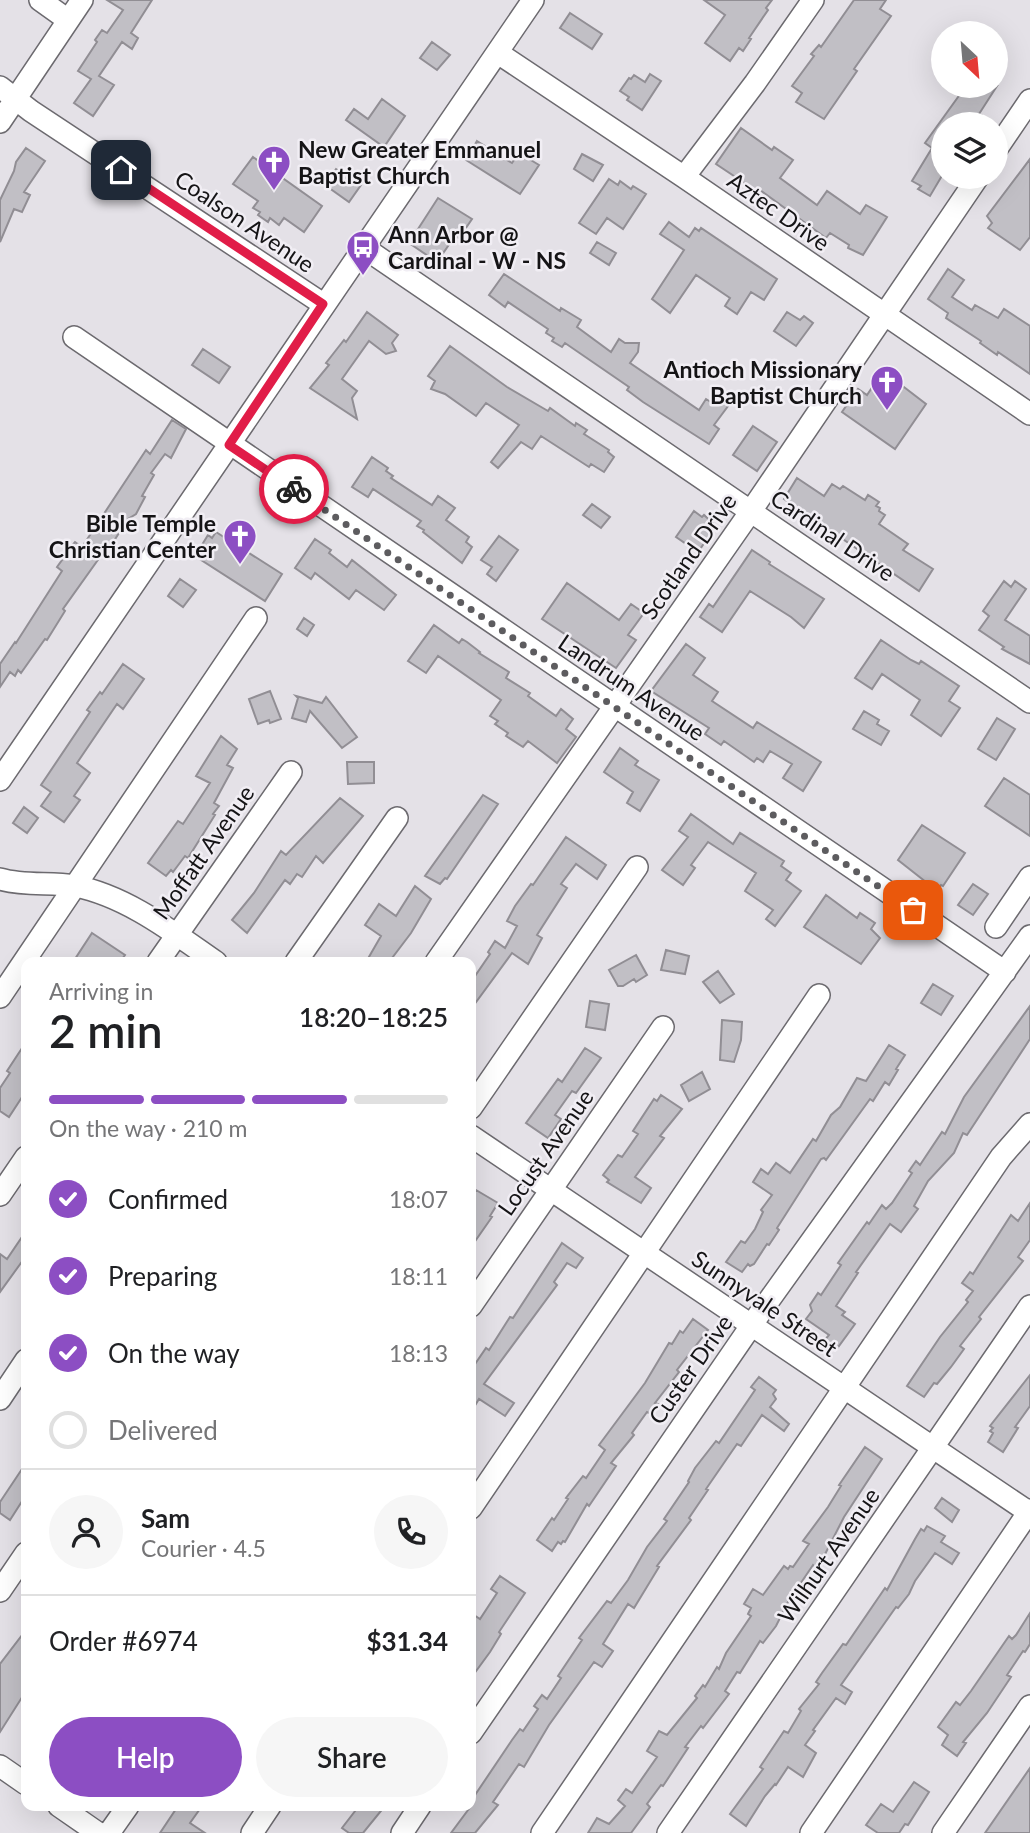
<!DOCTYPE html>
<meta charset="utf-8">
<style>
:root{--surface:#fff;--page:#f6f6f6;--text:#202124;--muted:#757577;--line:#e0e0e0;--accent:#8c4ec3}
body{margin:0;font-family:Lato,sans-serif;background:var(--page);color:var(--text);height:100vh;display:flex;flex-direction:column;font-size:26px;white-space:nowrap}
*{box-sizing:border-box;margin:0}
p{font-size:23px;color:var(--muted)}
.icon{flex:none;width:38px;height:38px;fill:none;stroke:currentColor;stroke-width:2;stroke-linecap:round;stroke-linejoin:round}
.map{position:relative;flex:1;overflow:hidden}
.panel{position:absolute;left:21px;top:957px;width:455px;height:854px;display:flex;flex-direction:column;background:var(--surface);border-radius:14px;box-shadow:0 7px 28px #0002}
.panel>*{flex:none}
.needle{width:46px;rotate:154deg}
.buttons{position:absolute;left:931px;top:21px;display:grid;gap:14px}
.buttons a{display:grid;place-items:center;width:77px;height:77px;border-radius:50%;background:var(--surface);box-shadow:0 7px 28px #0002;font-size:35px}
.pin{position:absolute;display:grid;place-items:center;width:60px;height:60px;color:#fff;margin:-30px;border-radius:14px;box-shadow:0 4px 10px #0006}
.courier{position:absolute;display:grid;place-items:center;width:70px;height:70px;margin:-35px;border:5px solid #e11d48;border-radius:50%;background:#fff;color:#222;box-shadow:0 2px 9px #0007}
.overview em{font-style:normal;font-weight:600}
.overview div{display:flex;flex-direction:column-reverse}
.overview{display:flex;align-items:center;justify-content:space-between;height:119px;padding:0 28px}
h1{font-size:46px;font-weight:600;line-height:52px}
.bar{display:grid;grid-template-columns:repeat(4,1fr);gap:10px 7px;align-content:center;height:84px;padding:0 28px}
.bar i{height:9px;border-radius:5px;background:var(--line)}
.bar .on{background:var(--accent)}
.bar p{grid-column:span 4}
.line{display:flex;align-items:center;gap:18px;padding:0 28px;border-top:2px solid var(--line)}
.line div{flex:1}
.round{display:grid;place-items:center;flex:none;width:74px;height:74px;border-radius:37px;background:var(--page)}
ol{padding:0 28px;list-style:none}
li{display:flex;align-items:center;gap:21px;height:77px}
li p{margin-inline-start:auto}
li .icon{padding:7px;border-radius:50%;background:var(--accent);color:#fff;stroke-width:4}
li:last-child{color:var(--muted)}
li i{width:38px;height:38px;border:4px solid var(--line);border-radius:50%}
.cta{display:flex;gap:14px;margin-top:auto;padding:14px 28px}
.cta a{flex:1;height:80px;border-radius:42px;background:var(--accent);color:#fff;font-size:28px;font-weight:600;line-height:80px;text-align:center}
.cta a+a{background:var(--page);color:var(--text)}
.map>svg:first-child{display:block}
</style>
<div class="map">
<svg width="1030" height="1833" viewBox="0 0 1030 1833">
<rect width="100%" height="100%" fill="#e4e1e7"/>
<!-- building -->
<path fill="#c1bfc5" stroke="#918e94" stroke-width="2" d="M107,0H152L131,33L138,38L132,49L122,42L99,76L114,85L93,116L74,103L91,79L78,71L97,42L95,40L102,30L107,33L123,10Z
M704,0H772L766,8L768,10L749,38L751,39L743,51L739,48L730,61L705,43L725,15Z
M854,0H886L880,9L891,16L854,69L857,71L824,119L796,102L802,93L792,86L814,56L811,54L819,45L821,47Z
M570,13L602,34L592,49L560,28Z
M432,42L450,55L437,70L420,58Z
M650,74L661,81L642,110L627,100L629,97L620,91L629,78L631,79L634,75L645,82Z
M966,86H997L979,114L983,116L977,124H943V174L930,196L918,189L921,186L912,181L932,148L925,143Z
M382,99L405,116L384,147L346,120L354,109L368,119Z
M741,128L772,150L774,147L793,160L780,178L817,205L827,191L860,214L866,205L887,217L863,255L848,248L849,245L830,233L826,238L760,190L758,192L716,164Z
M477,141L512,163L519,153L539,165L520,194L466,160Z
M26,148L45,161L24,192L30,195L22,212L14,209L0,242V200L14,171L16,162Z
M582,154L603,165L593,181L574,169Z
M253,157L322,206L304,232L284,218L279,225L270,218L268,222L258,215L260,212L253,208L258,201L233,184Z
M1030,159V237L1020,250L988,228L992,223L987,216Z
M336,169L361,185L349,202L325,185Z
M609,179L618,185L620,181L631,189L633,186L646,194L623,229L607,218L596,234L579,223Z
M438,198L472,219L459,238L455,236L437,262L409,243Z
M669,222L689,237L695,228L699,231L701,228L777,279L764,300L751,292L737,314L725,306L730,298L696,275L670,313L652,299L684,250L660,234Z
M597,242L616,253L609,265L590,253Z
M948,269L964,280L952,297L972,310L975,305L998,318L1004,309L1030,326V374L998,352L997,355L980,343L981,341L946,318L948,313L928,299Z
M504,274L560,311L561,308L581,320L577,327L611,352L619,339L625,343H639L638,352L630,363L699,410L706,399L714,404L734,398L714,425L719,429L709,444L643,402L627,390L629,387L565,343L562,347L552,341L554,338L546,333L548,329L508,302L505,307L489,295Z
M367,312L398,335L392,343L396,351L386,354L369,341L342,379L357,391L352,398L357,419L310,388L329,365L326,363L333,354L344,340L346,342Z
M787,312L800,320L804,316L813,323L796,346L774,331Z
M450,346L507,387L548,411L550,408L575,426L576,423L587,430L584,434L609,450L608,452L614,457L604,472L591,464L589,467L541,436L532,449L521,442L498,468L491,462L519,425L486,403L476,416L445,394L431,389L435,381L428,376Z
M203,349L230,367L219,383L192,365Z
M883,371L926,404L895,449L842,412L858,389L867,395Z
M172,420L186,429L171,458L165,454L151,473L154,475L142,496L145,497L136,514L128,519L112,544L110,543L63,609L65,611L47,640L45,639L21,673L18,670L15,676L10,672L0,687V664L15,642L16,643L62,571L57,567L62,560L60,559L75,542L82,547L146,450L150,454Z
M753,426L777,442L757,471L733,455Z
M372,457L388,468L386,471L393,476L391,478L432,505L438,496L455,508L446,520L469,537L466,542L472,547L462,563L423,532L424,530L417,526L421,521L373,489L368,497L352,487Z
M797,478L824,496L832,484L840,489L843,486L865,500L868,495L879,502L876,506L880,508L879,511L885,515L879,524L908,544L903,550L933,569L919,591L784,499Z
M592,504L610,517L601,528L583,515Z
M694,511L702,517L704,515L716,526L698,552L676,537Z
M216,532L282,574L265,601L198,558L203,551L200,548L208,535L212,538Z
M499,536L518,550L496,581L487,574L492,567L481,560Z
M315,539L331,550L329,553L347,567L352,560L396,595L384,610L356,590L349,599L315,573L311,579L295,568Z
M752,550L770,562L769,564L824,599L804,628L791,617L750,591L722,632L700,617L709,604L713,607Z
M180,579L196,590L183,607L168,596Z
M1004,581L1011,587L1015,581L1026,589L1005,620L1030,636V664L1002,649L1004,647L979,630L989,616L983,611Z
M567,583L619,620L631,604L644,613L628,635L636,640L616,668L542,619Z
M304,618L314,625L307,636L297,629Z
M434,625L459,643L462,639L467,642L480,652L479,653L509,672L506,678L530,693L528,696L556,716L561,709L573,719L566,729L576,737L557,763L528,741L523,747L506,736L508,733L495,724L498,721L490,716L501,700L438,656L426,673L408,661Z
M881,640L911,660L919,664L921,661L959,686L949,701L960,708L941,736L911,715L920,700L882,674L872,689L855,678Z
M686,644L705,658L693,675L718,692L712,701L753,728L757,722L821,762L803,791L783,778L792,764L770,751L763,762L757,758L754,762L724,741L721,745L705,734L709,728L651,691Z
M123,664L144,679L123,709L117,704L77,763L90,773L74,796L80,800L64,822L41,806L51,792L41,785L90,712L87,710L100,692L102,694Z
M270,691L281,719L270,723L269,720L258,724L249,699Z
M296,696L322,703L326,697L357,737L342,748L310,711L306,722L292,718L298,698Z
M864,711L879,720L877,724L889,731L881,745L853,729Z
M997,718L1015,729L996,760L978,749Z
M221,736L237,749L227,765L233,768L214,803L219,806L213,814L215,815L188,858L185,856L173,872L171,870L166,876L148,863L178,821L183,824L210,783L196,776Z
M620,748L638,761L635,765L659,780L640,811L627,803L633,792L604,772Z
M347,762H374V783L348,784Z
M1004,778L1030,795V836L985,806Z
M483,795L498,804L447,879L445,878L440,884L425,876Z
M340,798L363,816L323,863L316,856L302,877L297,874L290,884L285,880L247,933L232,920L254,893L281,851L286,855Z
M24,807L38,818L27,833L13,823Z
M691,814L733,844L740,833L784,861L781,866L791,873L786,880L801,891L775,926L766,919L773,910L745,891L756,873L708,842L691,865L695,868L683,885L662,870L688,837L679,831Z
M922,825L965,853L943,886L941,885L939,888L932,884L931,886L898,860Z
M566,837L606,865L597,879L576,864L561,884L567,888L537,935L542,938L528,964L512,953L471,1009V973L475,976L490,954L488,952L495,941L505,948L517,926L507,921L515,906L531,884L533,885Z
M973,884L988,894L973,915L958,905Z
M415,886L431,899L411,933L389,962H366L381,936L365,925L379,904L396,916Z
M826,895L857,918L860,913L875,923L871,929L880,938L861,964L804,927Z
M92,933L125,955L120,962H73Z
M666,950L689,956L685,974L661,970Z
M636,955L647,975L636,982L634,979L623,986H618L609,970Z
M718,971L734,994L720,1003L703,982Z
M933,984L953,996L941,1015L921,1003Z
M590,1001L609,1004L605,1030L586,1027Z
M1030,1006V1039L967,1135L963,1133L954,1153L928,1181L914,1206L918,1209L901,1232L890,1224L856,1272L858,1273L836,1306L845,1312L842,1315L855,1324L836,1350L824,1341L829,1335L806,1319L812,1311L810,1305L818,1293L821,1295L841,1265L838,1263L867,1222L869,1224L882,1205L886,1209L892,1203L912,1173L909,1171L916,1161L920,1165L942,1132L945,1134L964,1097Z
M722,1020L742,1022L741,1040L734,1062L720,1060Z
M26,1042V1091L9,1117L0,1111V1088L10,1073L7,1071Z
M889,1045L905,1055L896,1069L898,1070L889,1085L885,1082L873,1101L870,1099L826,1160L824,1158L821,1159L777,1228L779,1230L769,1245L767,1244L754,1264L750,1266L748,1264L742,1272L726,1262L741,1241L745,1243L755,1229L763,1212L761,1210L772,1195L753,1182L761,1169L768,1174L776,1163L790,1173L813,1139L816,1141L831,1115L840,1107L857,1078L866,1081Z
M585,1048L601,1058L576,1093L572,1091L555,1115L561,1119L548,1138L526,1123L558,1079L562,1082Z
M702,1072L710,1089L689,1101L681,1085Z
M661,1095L682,1109L660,1136L664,1138L635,1177L651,1188L641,1203L607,1182L609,1180L603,1175L618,1155L622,1157L638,1134L633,1131L654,1099L657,1101Z
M476,1190L498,1203L490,1216L492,1217L471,1247V1199Z
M1030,1203V1240L1018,1257L1023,1261L979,1317L981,1319L960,1346L964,1349L951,1367L937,1384L934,1383L924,1397L907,1386L940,1337L968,1302L966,1300L973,1291L962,1283L970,1272L973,1274L1011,1215L1018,1221Z
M26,1231V1256L0,1292V1254L7,1259Z
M562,1243L583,1258L576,1268L567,1263L554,1282L557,1285L484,1384L514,1403L505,1416L479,1399L471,1412V1370L486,1348L489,1350L510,1317L513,1318Z
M693,1319L708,1330L677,1370L679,1372L655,1403L658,1404L651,1414L647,1412L632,1433L634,1435L611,1463L616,1466L589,1506L587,1504L565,1542L563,1541L561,1544L558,1542L552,1551L537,1540L552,1518L554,1520L568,1499L566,1498L583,1476L586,1478L605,1450L599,1445L645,1383L669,1343L672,1344L680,1331L683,1333Z
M1030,1375V1406L1015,1427L1018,1428L1003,1452L988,1442L993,1433L990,1431L993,1428L990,1426Z
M759,1377L776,1390L773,1394L776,1399L770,1407L789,1424L784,1431L762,1415L741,1446L737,1444L706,1489L708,1490L689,1518L691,1520L657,1566L659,1567L634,1608L628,1604L603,1644L613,1651L602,1667L594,1662L549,1725L524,1767L519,1764L493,1802L498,1805L475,1833H451L471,1806V1801L512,1740L520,1729L523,1731L538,1709L534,1706L542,1695L547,1699L561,1678L558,1676L582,1640L579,1638L607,1601L611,1603L628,1580L647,1547L667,1521L664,1519L689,1482L688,1481L695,1468L716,1441L719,1443L755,1390L751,1387Z
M865,1447L882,1459L844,1517L820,1564L818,1562L815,1567L813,1565L788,1602L776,1626L763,1643L760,1641L740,1673L737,1672L725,1691L729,1694L703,1728L701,1726L685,1747L688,1748L663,1786L661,1785L647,1804L650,1807L631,1833H588L597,1818L609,1824L625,1806L618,1800L626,1789L632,1793L657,1757L647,1751L659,1731L667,1735L697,1698L695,1696L703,1685L705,1687L717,1667L719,1669L726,1653L751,1616L748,1614L751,1608L744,1604L753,1589L763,1595L784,1566L788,1569L790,1566L793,1567L809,1544L803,1541L828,1507L841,1486L839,1485Z
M26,1463V1495L10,1520L0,1513V1502Z
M942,1498L959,1510L952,1522L935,1508Z
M927,1526L945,1536L941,1542L959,1553L952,1564L935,1553L915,1581L909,1594L898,1608L896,1607L841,1685L852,1692L845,1704L836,1698L813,1730L815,1731L805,1745L816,1753L803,1777L788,1767L776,1785L775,1784L765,1796L746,1826L730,1814L763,1769L760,1767L784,1731L788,1733L801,1711L799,1709L819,1684L816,1682L822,1673L843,1644L846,1645L885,1588L887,1590L915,1539L921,1529L924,1531Z
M500,1576L525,1593L499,1632L501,1634L490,1652L471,1678V1613L480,1619L497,1593L491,1589Z
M1030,1613V1644L1025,1652L1023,1651L1007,1675L1011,1677L987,1713L963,1742L966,1743L957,1756L942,1745L948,1735L938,1727L956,1702L960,1705L971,1691L1009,1636L1012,1639L1016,1635Z
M26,1630V1691L0,1732V1664Z
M1030,1768V1833H985Z
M914,1782L929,1792L908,1825L905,1824L899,1833H878L866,1825L881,1804L893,1812Z
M178,1806H202L190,1823L205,1833H160Z
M359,1806H385L363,1833H349L342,1828Z"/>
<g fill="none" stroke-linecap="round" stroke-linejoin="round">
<defs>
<path id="minor" d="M40,0L68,20
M498,53L684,177L1030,414
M0,87L31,111L323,304
M0,122L82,0
M996,150L1030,100
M684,177L755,83L813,0
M363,247L1030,702
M74,337L1005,972
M0,780L533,0
M0,879C24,886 50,882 75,886C127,896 174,933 216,962
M996,927L1030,877
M158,962L291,772
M296,962L397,818
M436,962L751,511L978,177
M0,997L256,618
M471,1108L637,867
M471,1136L1030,1513
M0,1195L26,1157
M471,1306L663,1027
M0,1399L26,1360
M471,1508L819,995
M0,1591L26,1553
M471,1733L762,1310L1030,936
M0,1766L26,1784
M59,1806L98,1833
M109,1833L128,1806
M252,1833L270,1806
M402,1833L420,1806
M542,1833L1001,1157L1030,1124
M668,1833L1030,1306
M811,1833L1030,1510
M943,1833L1030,1706"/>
</defs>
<!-- minor casing -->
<use href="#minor" stroke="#6c6a6f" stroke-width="24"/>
<!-- minor -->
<use href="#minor" stroke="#fff" stroke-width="21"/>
</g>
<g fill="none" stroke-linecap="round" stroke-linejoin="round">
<!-- done -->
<path stroke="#5d5c5f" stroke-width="7" stroke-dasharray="0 12.6" d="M294,489L913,910"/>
<!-- route -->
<path stroke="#e11d48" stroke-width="9" d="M121,170L323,304L229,445L294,489"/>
</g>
<!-- icons -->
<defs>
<symbol id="church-pin" viewBox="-11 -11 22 30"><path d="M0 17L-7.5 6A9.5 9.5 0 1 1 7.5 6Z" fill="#8c4ec3" stroke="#f1eef4"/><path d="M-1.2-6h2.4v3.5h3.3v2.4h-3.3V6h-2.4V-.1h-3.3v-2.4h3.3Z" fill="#fff"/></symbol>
<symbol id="bus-pin" viewBox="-11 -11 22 30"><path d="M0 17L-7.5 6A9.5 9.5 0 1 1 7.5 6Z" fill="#8c4ec3" stroke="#f1eef4"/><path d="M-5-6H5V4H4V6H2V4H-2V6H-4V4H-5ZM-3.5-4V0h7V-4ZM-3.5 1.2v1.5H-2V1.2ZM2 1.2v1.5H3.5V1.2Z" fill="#fff"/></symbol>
</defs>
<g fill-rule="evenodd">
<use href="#church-pin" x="255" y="143" width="38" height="52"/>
<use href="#bus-pin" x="344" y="228" width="38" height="52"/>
<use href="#church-pin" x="868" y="363" width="38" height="52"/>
<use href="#church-pin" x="221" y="517" width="38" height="52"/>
</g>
<g text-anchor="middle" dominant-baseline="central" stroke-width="5" stroke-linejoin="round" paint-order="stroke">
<!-- poi labels -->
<g font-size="23" font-weight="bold" fill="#151416" stroke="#f1eef4" text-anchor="start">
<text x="298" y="149">New Greater Emmanuel<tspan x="298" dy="26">Baptist Church</tspan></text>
<text x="388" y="234">Ann Arbor @<tspan x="388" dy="26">Cardinal - W - NS</tspan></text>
<text x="862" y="369" text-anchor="end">Antioch Missionary<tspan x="862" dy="26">Baptist Church</tspan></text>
<text x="216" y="523" text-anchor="end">Bible Temple<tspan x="216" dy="26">Christian Center</tspan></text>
</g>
<!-- street labels -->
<g font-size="23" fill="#151416" stroke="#f1eef4">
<text transform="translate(779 211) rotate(35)">Aztec Drive</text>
<text transform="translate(245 221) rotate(34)">Coalson Avenue</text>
<text transform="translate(833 535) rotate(34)">Cardinal Drive</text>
<text transform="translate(688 556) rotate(-55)">Scotland Drive</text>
<text transform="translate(632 687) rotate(34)">Landrum Avenue</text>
<text transform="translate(203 852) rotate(-55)">Moffatt Avenue</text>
<text transform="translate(545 1152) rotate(-55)">Locust Avenue</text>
<text transform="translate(765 1303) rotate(34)">Sunnyvale Street</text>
<text transform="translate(690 1369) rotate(-55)">Custer Drive</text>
<text transform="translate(828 1555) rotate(-55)">Wilhurt Avenue</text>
</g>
</g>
</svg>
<div class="buttons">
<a><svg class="needle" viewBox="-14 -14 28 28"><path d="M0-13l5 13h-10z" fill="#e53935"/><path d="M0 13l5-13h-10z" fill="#757577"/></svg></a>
<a><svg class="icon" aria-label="layers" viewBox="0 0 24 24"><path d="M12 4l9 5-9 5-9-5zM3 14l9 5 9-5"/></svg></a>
</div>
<div class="pin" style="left:913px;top:910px;background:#ea580c"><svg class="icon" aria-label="bag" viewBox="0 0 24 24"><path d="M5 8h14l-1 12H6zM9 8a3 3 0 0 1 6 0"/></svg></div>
<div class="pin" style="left:121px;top:170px;background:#1f2937"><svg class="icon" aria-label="home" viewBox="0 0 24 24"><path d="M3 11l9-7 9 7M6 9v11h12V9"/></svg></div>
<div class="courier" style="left:294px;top:489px"><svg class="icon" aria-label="bike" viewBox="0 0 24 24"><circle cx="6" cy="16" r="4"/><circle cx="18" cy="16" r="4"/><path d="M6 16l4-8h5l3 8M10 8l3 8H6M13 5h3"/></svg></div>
<section class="panel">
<div class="overview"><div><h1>2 min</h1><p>Arriving in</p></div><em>18:20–18:25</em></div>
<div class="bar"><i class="on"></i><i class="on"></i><i class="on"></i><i></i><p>On the way · 210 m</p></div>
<ol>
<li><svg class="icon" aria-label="check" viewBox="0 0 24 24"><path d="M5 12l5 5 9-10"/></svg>Confirmed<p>18:07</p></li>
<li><svg class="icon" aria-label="check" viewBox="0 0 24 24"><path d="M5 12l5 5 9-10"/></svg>Preparing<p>18:11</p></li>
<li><svg class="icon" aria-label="check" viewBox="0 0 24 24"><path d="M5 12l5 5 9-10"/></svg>On the way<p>18:13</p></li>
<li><i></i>Delivered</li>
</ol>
<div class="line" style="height:126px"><a class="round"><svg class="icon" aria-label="person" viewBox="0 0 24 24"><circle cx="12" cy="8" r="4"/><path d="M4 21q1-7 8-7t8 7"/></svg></a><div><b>Sam</b><p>Courier · 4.5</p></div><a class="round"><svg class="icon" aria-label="phone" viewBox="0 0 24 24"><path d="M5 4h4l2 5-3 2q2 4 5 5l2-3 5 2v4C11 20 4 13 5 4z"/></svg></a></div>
<div class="line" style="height:91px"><div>Order #6974</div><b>$31.34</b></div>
<div class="cta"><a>Help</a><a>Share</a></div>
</section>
</div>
